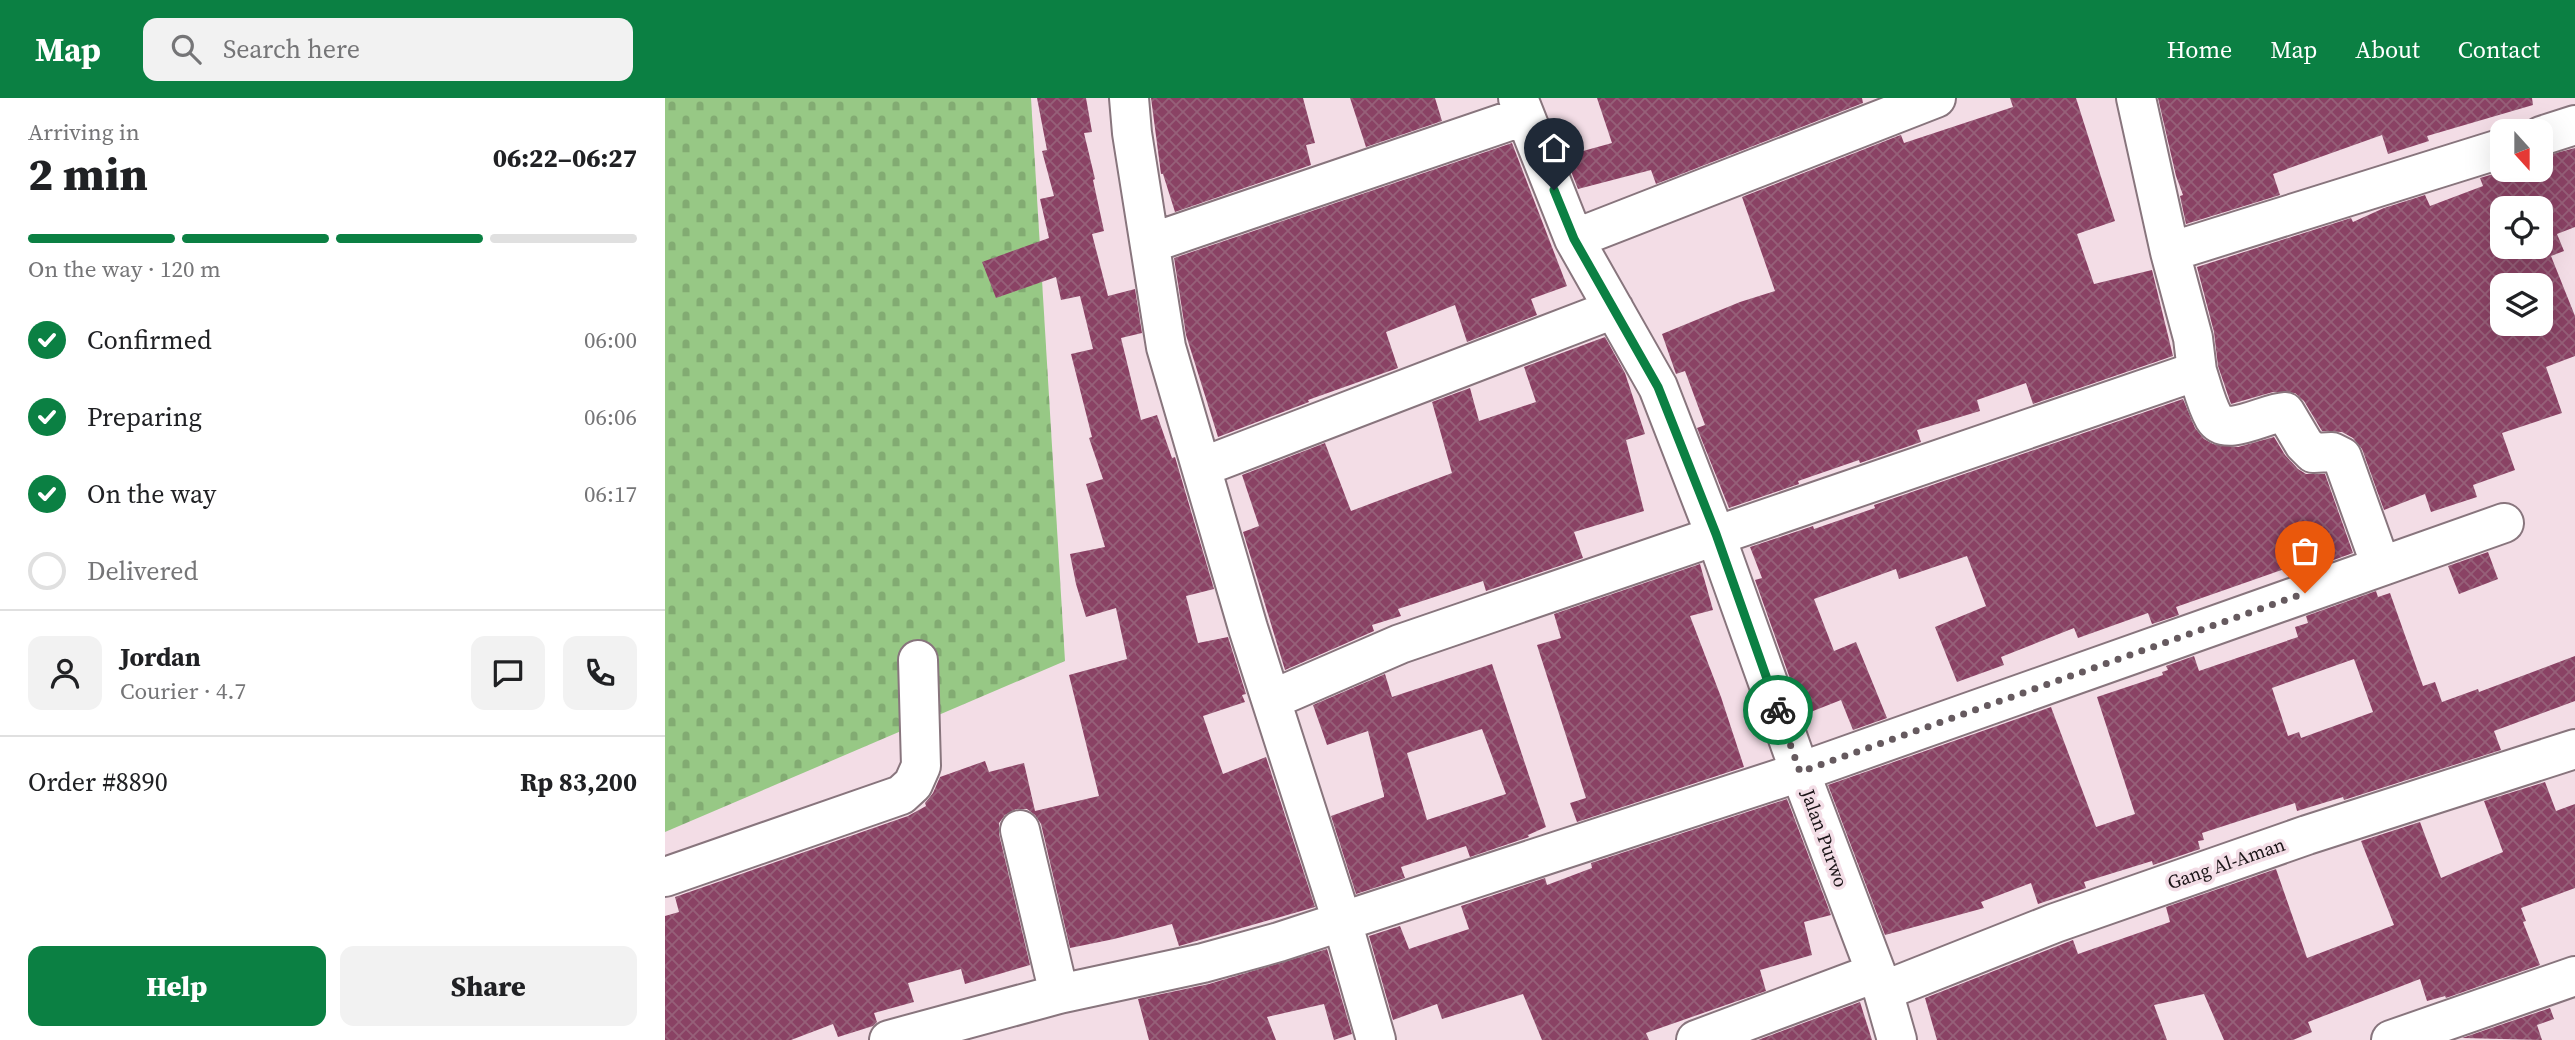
<!DOCTYPE html>
<meta charset="utf-8">
<style>
:root{--surface:#fff;--page:#f2f2f2;--text:#202124;--muted:#757577;--line:#e0e0e0;--accent:#0b8043}
body{margin:0;font-family:"Source Serif 4",serif;background:var(--page);color:var(--text);height:100vh;display:flex;flex-direction:column;font-size:26px;white-space:nowrap}
*{box-sizing:border-box;margin:0}
p{font-size:23px;color:var(--muted)}
.icon{flex:none;width:38px;height:38px;fill:none;stroke:currentColor;stroke-width:2;stroke-linecap:round;stroke-linejoin:round}
.map{position:relative;flex:1;overflow:hidden}
.details{display:flex;flex-direction:column;background:var(--surface);width:665px}
.details>*{flex:none}
.needle{width:46px;rotate:159deg}
.controls{position:absolute;left:1825px;top:21px;display:grid;gap:14px}
.controls a{display:grid;place-items:center;width:63px;height:63px;border-radius:14px;background:var(--surface);box-shadow:0 7px 28px #0002;font-size:35px}
.pin{position:absolute;display:grid;place-items:center;width:60px;height:60px;color:#fff;margin:-72px -30px;border-radius:50% 50% 50% 0;rotate:-45deg;box-shadow:0 0 7px #0007}
.pin .icon{rotate:45deg}
.courier{position:absolute;display:grid;place-items:center;width:70px;height:70px;margin:-35px;border:5px solid #0b8043;border-radius:50%;background:#fff;color:#222;box-shadow:0 2px 9px #0007}
.head em{font-style:normal;font-weight:800}
.head div{display:flex;flex-direction:column-reverse}
.head{display:flex;align-items:center;justify-content:space-between;height:119px;padding:0 28px}
h1{font-size:46px;font-weight:800;line-height:52px}
.bar{display:grid;grid-template-columns:repeat(4,1fr);gap:10px 7px;align-content:center;height:84px;padding:0 28px}
.bar i{height:9px;border-radius:5px;background:var(--line)}
.bar .current{background:var(--accent)}
.bar p{grid-column:span 4}
.line{display:flex;align-items:center;gap:18px;padding:0 28px;border-top:2px solid var(--line)}
.line div{flex:1}
.round{display:grid;place-items:center;flex:none;width:74px;height:74px;border-radius:14px;background:var(--page)}
ol{padding:0 28px;list-style:none}
li{display:flex;align-items:center;gap:21px;height:77px}
li p{margin-inline-start:auto}
li .icon{padding:7px;border-radius:50%;background:var(--accent);color:#fff;stroke-width:4}
li:last-child{color:var(--muted)}
li i{width:38px;height:38px;border:4px solid var(--line);border-radius:50%}
.action{display:flex;gap:14px;margin-top:auto;padding:14px 28px}
.action a{flex:1;height:80px;border-radius:14px;background:var(--accent);color:#fff;font-size:28px;font-weight:800;line-height:80px;text-align:center}
.action a+a{background:var(--page);color:var(--text)}
header{display:flex;align-items:center;gap:42px;box-sizing:border-box;height:98px;padding:0 35px;background:var(--accent);color:#fff}
header strong{font-size:33px}
nav{display:flex;gap:38px;margin-inline-start:auto;font-size:24px}
.search{width:490px;height:63px;background:var(--page);display:flex;align-items:center;gap:18px;box-sizing:border-box;padding:0 24px;border-radius:14px;color:var(--muted);font-size:26px}
main{display:flex;flex:1;min-height:0}
.map>svg:first-child{display:block}
</style>
<header>
<strong>Map</strong>
<div class="search"><svg class="icon" aria-label="search" viewBox="0 0 24 24"><circle cx="10" cy="10" r="6"/><path d="M15 15l6 6"/></svg>Search here</div>
<nav><a>Home</a><a>Map</a><a>About</a><a>Contact</a></nav>
</header>
<main>
<section class="details">
<div class="head"><div><h1>2 min</h1><p>Arriving in</p></div><em>06:22–06:27</em></div>
<div class="bar"><i class="current"></i><i class="current"></i><i class="current"></i><i></i><p>On the way · 120 m</p></div>
<ol>
<li><svg class="icon" aria-label="check" viewBox="0 0 24 24"><path d="M5 12l5 5 9-10"/></svg>Confirmed<p>06:00</p></li>
<li><svg class="icon" aria-label="check" viewBox="0 0 24 24"><path d="M5 12l5 5 9-10"/></svg>Preparing<p>06:06</p></li>
<li><svg class="icon" aria-label="check" viewBox="0 0 24 24"><path d="M5 12l5 5 9-10"/></svg>On the way<p>06:17</p></li>
<li><i></i>Delivered</li>
</ol>
<div class="line" style="height:126px"><a class="round"><svg class="icon" aria-label="person" viewBox="0 0 24 24"><circle cx="12" cy="8" r="4"/><path d="M4 21q1-7 8-7t8 7"/></svg></a><div><b>Jordan</b><p>Courier · 4.7</p></div><a class="round"><svg class="icon" aria-label="chat" viewBox="0 0 24 24"><path d="M4 5h16v11H9l-5 4z"/></svg></a><a class="round"><svg class="icon" aria-label="phone" viewBox="0 0 24 24"><path d="M5 4h4l2 5-3 2q2 4 5 5l2-3 5 2v4C11 20 4 13 5 4z"/></svg></a></div>
<div class="line" style="height:91px"><div>Order #8890</div><b>Rp 83,200</b></div>
<div class="action"><a>Help</a><a>Share</a></div>
</section>
<div class="map">
<svg width="1910" height="942" viewBox="0 0 1910 942">
<defs>
<pattern id="cemetery-stones" width="16" height="16" patternUnits="userSpaceOnUse" patternTransform="scale(1.75)"><rect width="16" height="16" fill="#97c885"/><path d="M2 7V4a2 2 0 0 1 4 0v3zM10 15v-3a2 2 0 0 1 4 0v3z" fill="#82ab72"/></pattern>
<pattern id="building-cross-hatch" width="8" height="8" patternUnits="userSpaceOnUse" patternTransform="scale(1.75)"><rect width="8" height="8" fill="#8a4264"/><path d="M0 0l8 8M0 8l8-8" fill="none" stroke="#966079"/></pattern>
</defs>
<rect width="100%" height="100%" fill="#f3dde6"/>
<!-- cemetery -->
<path fill="url(#cemetery-stones)" d="M0,0H366L400,563L0,734Z"/>
<!-- building -->
<path fill="url(#building-cross-hatch)" fill-rule="evenodd" d="M372,0H421L427,34L419,35L430,81L428,82L439,133L427,136L443,198L470,191L477,235L456,240L476,322L492,317L507,360L510,359L549,491L521,498L533,545L563,539L581,596L577,597L580,604L538,618L558,676L601,659L650,809L514,848L507,826L449,841L405,850L376,726L370,717L362,711H351L340,717L334,725V736L365,867L300,886L296,871L243,885L249,904L209,915L212,924L208,928L173,939L168,926L126,942H0V818L14,814L10,799L243,718L261,708L260,705L268,695L275,679L320,663L324,674L359,665L370,713L434,698L404,577L462,561L451,510L421,519L411,486L405,456L440,449L421,386L438,381L424,340L427,339L406,256L428,251L415,198L396,202L391,179L331,200L317,164L384,140L375,101L389,98L377,53L382,52Z
M486,0H638L650,45L641,47L646,67L510,114L498,76H496Z
M685,0H770L777,23L701,49Z
M932,0H1197L1198,5L991,86L986,72L913,91L900,58L947,45Z
M1345,0H1411L1450,123L1412,136L1429,186L1487,172L1508,258L1368,306L1361,285L1312,302L1315,313L1252,332L1256,344L1195,365L1194,362L1133,383L1134,386L1064,410L1032,330L1040,327L1020,273L1011,276L997,236L1075,204L1110,193L1077,99L1233,38L1236,37L1239,45L1348,9Z
M1493,0H1867L1868,7L1762,38L1764,43L1723,56L1717,37L1608,76L1615,97L1521,126L1515,98L1518,97L1511,78Z
M847,45L902,188L866,201L872,217L802,244L790,207L721,234L733,270L643,302L644,304L553,339L521,237L509,160Z
M1910,50V129L1892,136L1899,153L1886,158L1910,218V258L1881,269L1897,315L1837,335L1850,372L1808,387L1812,399L1766,414L1760,396L1719,412L1697,351L1688,340L1677,334L1657,333L1639,303L1630,295L1608,294L1566,306L1553,268L1549,234L1532,169L1686,120L1688,124L1719,110L1760,97L1765,108L1818,88L1815,80L1842,72H1876V59ZM1838,110H1876V149H1838ZM1838,187H1876V226H1838Z
M940,239L960,275L980,336L961,342L979,413L909,434L918,460L821,493L818,483L733,511L736,518L707,527L709,533L620,572L578,434L594,428L577,377L660,345L686,413L787,375L767,304L805,290L814,323L871,304L859,269Z
M1518,301L1530,330L1539,341L1548,346L1573,349L1609,339L1620,357L1633,371L1641,376H1660L1688,455L1627,477L1625,469L1511,509L1514,517L1487,526L1483,515L1413,540L1409,530L1336,559L1339,567L1292,584L1270,529L1321,508L1302,458L1234,481L1231,471L1149,501L1169,553L1191,544L1222,620L1188,632L1176,602L1138,617L1090,482L1097,480L1085,449L1148,428L1149,431L1210,410L1209,407Z
M1823,454L1833,481L1794,496L1783,468Z
M1035,466L1048,512L1025,518L1056,599L1079,669L912,724L905,705L921,700L872,547L896,540L889,516Z
M1711,493L1713,499L1725,495L1758,588L1770,584L1777,604L1813,591L1814,594L1910,558V603L1829,633L1836,652L1679,702L1678,699L1632,713L1630,705L1537,735L1539,742L1533,743L1535,751L1488,767L1487,763L1419,784L1421,790L1373,806L1366,785L1316,804L1319,810L1220,837L1163,687L1386,609L1431,729L1470,716L1432,599L1498,577L1497,574L1503,572L1501,568L1529,558L1534,573L1633,539L1630,529L1643,525L1641,518ZM1689,561L1708,614L1636,640L1634,634L1623,638L1607,590Z
M827,566L881,729L863,737L864,739L805,759L801,748L736,769L740,780L691,796L666,718L719,699V697L703,633L662,647L648,607L720,576L727,599ZM817,631L841,696L762,722L742,655Z
M1880,684L1891,713L1910,706V790L1856,810L1861,823L1858,824L1875,867L1781,900L1780,898L1762,903L1755,881L1643,924L1647,934L1628,942H1559L1539,896L1489,907L1502,942H1272L1260,900L1408,842L1413,856L1505,824L1501,809L1611,771L1642,860L1729,827L1696,743L1755,724L1776,780L1838,754L1819,703Z
M1122,701L1166,817L1139,824L1147,857L1095,872L1101,893L981,935L984,942H877L858,896L777,921L772,906L728,922L704,838L735,828L744,851L804,831L796,808L880,780L882,787L927,770L926,765Z
M662,851L687,936L669,942L659,906L602,919L611,942H484L473,901L544,886Z
M1195,904L1207,942H1093Z
M1885,910L1889,921L1872,927L1877,942L1797,940Z"/>
<g fill="none" stroke-linecap="round" stroke-linejoin="round">
<defs>
<path id="minor" d="M464,0L467,35L501,249L583,530L677,823L711,942
M853,0L909,141L993,289L1050,436L1135,674L1218,893L1232,942
M1876,38L1910,27
M909,141L1271,0
M486,145L859,18
M1505,154L1838,50
M1532,273C1537,288 1541,306 1549,320C1561,340 1600,315 1620,314L1639,346L1648,355L1667,354L1677,359L1716,468
M537,369L949,211
M608,601L735,546L1532,273L1528,240L1505,154L1471,0
M355,732L394,896
M0,779L236,697L248,686L256,668L253,562
M1218,893L1390,825L1642,737L1910,651
M224,942L394,896L538,865L614,844L1135,674L1839,425
M1031,942L1210,875
M1726,942L1910,878"/>
</defs>
<!-- minor casing -->
<use href="#minor" stroke="#88757d" stroke-width="42"/>
<!-- minor -->
<use href="#minor" stroke="#fff" stroke-width="38"/>
</g>
<g fill="none" stroke-linecap="round" stroke-linejoin="round">
<!-- done -->
<path stroke="#665a5f" stroke-width="7" stroke-dasharray="0 12.6" d="M1113,612L1135,674L1640,495"/>
<!-- route -->
<path stroke="#0b8043" stroke-width="9" d="M889,92L909,141L993,289L1051,436L1113,612"/>
</g>
<g text-anchor="middle" dominant-baseline="central" stroke-width="7" stroke-linejoin="round" paint-order="stroke">
<!-- street labels -->
<g font-size="19" fill="#1a1316" stroke="#f3dde6">
<text transform="translate(1160 740) rotate(70)">Jalan Purwo</text>
<text transform="translate(1561 765) rotate(-19)">Gang Al-Aman</text>
</g>
</g>
</svg>
<div class="controls">
<a><svg class="needle" viewBox="-14 -14 28 28"><path d="M0-13l5 13h-10z" fill="#e53935"/><path d="M0 13l5-13h-10z" fill="#757577"/></svg></a>
<a><svg class="icon" aria-label="locate" viewBox="0 0 24 24"><circle cx="12" cy="12" r="6"/><path d="M12 2v4M12 18v4M2 12h4M18 12h4"/></svg></a>
<a><svg class="icon" aria-label="layers" viewBox="0 0 24 24"><path d="M12 4l9 5-9 5-9-5zM3 14l9 5 9-5"/></svg></a>
</div>
<div class="pin" style="left:1640px;top:495px;background:#ea580c"><svg class="icon" aria-label="bag" viewBox="0 0 24 24"><path d="M5 8h14l-1 12H6zM9 8a3 3 0 0 1 6 0"/></svg></div>
<div class="pin" style="left:889px;top:92px;background:#1f2937"><svg class="icon" aria-label="home" viewBox="0 0 24 24"><path d="M3 11l9-7 9 7M6 9v11h12V9"/></svg></div>
<div class="courier" style="left:1113px;top:612px"><svg class="icon" aria-label="bike" viewBox="0 0 24 24"><circle cx="6" cy="16" r="4"/><circle cx="18" cy="16" r="4"/><path d="M6 16l4-8h5l3 8M10 8l3 8H6M13 5h3"/></svg></div>
</div>
</main>
